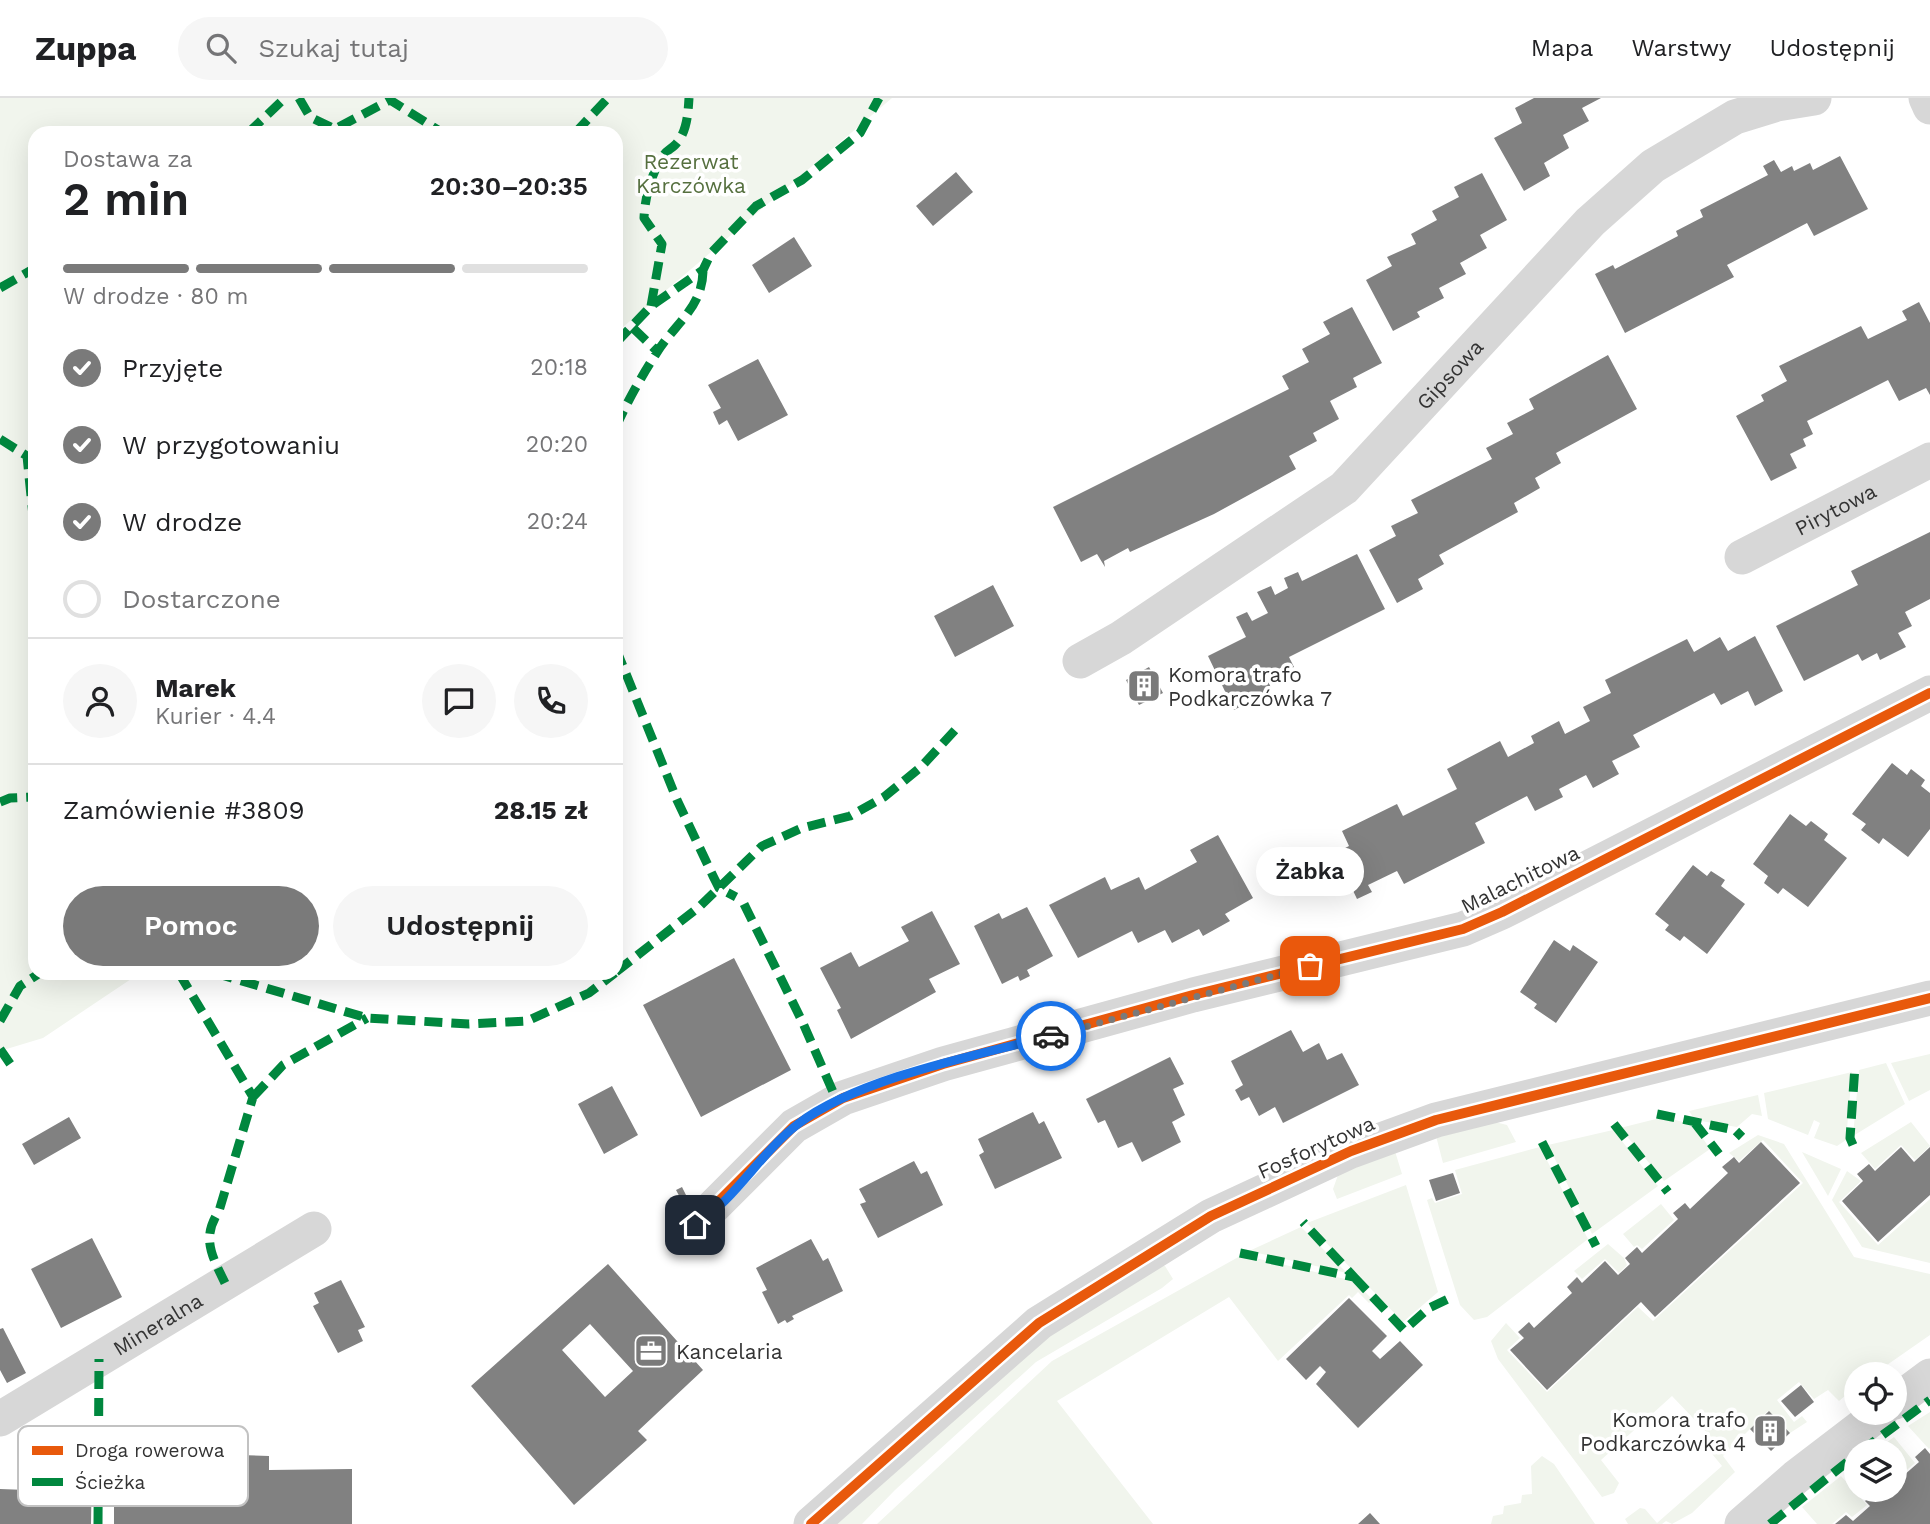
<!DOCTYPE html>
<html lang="pl">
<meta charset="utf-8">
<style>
:root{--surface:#fff;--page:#f6f6f6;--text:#202124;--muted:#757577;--line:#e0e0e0;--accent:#7a7a7a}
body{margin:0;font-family:"Work Sans",sans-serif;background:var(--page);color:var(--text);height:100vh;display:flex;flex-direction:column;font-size:26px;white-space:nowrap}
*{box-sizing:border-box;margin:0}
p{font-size:23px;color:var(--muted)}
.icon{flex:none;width:38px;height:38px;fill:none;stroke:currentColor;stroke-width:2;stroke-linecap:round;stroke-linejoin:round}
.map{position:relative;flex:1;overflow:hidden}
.side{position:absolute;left:28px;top:28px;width:595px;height:854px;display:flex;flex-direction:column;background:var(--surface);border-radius:21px;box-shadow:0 7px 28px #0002}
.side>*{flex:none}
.controls{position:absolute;left:1844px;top:1264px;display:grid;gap:14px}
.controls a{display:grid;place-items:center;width:63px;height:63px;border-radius:50%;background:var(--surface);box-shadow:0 7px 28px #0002;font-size:35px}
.pin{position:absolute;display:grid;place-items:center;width:60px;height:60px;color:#fff;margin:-30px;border-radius:14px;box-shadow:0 4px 10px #0006}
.courier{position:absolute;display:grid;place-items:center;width:70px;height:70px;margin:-35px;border:5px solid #1a73e8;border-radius:50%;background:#fff;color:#222;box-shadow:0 2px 9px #0007}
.bubble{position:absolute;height:49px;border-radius:24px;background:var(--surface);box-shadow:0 7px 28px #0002;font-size:23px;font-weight:600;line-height:49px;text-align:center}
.headline em{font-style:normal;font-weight:600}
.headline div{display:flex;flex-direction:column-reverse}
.headline{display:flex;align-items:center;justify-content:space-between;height:119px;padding:0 35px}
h1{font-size:46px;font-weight:600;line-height:52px}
.bar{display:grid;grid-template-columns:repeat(4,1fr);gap:10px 7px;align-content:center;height:84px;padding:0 35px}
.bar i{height:9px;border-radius:5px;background:var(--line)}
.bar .on{background:var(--accent)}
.bar p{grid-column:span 4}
.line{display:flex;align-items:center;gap:18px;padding:0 35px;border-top:2px solid var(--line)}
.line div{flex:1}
.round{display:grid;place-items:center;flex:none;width:74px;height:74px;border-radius:37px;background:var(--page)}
ol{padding:0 35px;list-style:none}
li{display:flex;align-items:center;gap:21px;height:77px}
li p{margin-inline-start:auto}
li .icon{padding:7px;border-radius:50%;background:var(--accent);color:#fff;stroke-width:4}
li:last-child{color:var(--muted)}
li i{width:38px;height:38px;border:4px solid var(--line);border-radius:50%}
.action{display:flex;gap:14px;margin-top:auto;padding:14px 35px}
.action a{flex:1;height:80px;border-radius:42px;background:var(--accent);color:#fff;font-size:28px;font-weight:600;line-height:80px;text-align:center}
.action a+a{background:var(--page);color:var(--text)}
header{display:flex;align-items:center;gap:42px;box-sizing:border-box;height:98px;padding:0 35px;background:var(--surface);border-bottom:2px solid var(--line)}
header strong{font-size:33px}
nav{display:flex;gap:38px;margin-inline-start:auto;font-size:24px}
.search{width:490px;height:63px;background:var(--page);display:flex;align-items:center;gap:18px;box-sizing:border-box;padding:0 24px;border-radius:38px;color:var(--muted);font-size:26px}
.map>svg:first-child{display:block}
</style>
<header>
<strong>Zuppa</strong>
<div class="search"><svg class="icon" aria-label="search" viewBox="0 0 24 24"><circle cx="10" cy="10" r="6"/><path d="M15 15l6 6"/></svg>Szukaj tutaj</div>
<nav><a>Mapa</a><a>Warstwy</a><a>Udostępnij</a></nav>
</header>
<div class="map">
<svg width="1930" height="1426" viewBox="0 0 1930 1426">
<rect width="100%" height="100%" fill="#fff"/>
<!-- green -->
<path fill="#f1f5ed" d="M0,0H892L616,235V35H35V875H140L43,940L0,953Z
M1930,956V992L1909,1003L1891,965Z
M1886,965L1905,1006L1853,1038L1859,972Z
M1852,974L1846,1042L1837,1048L1814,1040L1820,1025L1814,1022L1808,1037L1768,1021L1764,995Z
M1758,997L1762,1018L1752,1016L1737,1029L1695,1022L1689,1013Z
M1664,1019L1694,1027L1710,1051L1664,1083L1620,1030Z
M1491,1023L1507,1027L1516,1044L1443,1065L1436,1038Z
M1911,1024L1930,1048L1915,1062L1901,1047L1875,1071L1861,1055Z
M1613,1032L1658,1088L1592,1136L1548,1047Z
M1758,1037L1784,1046L1854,1159L1930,1176V1237L1874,1276H1857V1288L1839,1303L1828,1292L1814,1301L1799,1284L1777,1302L1794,1324L1802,1318L1807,1324L1790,1335L1768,1313L1723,1358L1735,1374L1692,1415L1672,1426L1666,1423L1662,1426H1628L1625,1421L1640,1410L1645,1411L1657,1425L1722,1368L1708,1351L1712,1340L1672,1298L1601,1362L1619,1385L1614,1395L1602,1399L1498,1261L1491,1243L1506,1225L1520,1240L1507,1252L1547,1294L1638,1209L1653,1223L1803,1085L1763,1042L1739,1063L1729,1055Z
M1540,1049L1588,1141L1487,1219L1474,1222L1460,1207L1427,1102L1432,1100L1435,1105L1462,1096L1455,1072Z
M1394,1050L1402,1076L1337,1101L1333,1091L1338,1077Z
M1802,1054L1841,1071L1828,1098Z
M1847,1073L1861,1083L1839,1104L1878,1147L1930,1101V1165L1862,1149L1832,1102Z
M1406,1087L1438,1194L1403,1224L1307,1125Z
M1661,1106L1674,1122L1642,1151L1637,1147L1634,1149L1623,1136Z
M1301,1129L1347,1175L1249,1153Z
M1608,1146L1624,1160L1627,1167L1619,1175L1605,1161L1582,1181L1574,1173Z
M1242,1157L1354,1183L1373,1202L1369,1205L1358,1194L1352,1200L1349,1197L1278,1263L1229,1199L1057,1303L1153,1426H877L1052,1263Z
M1157,1168H1165L1173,1181L1162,1190L1036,1264L895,1392L862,1426H835L1016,1260Z
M1930,1314V1350L1929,1351L1908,1328Z
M1894,1339L1915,1365L1895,1382V1353H1875Z
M1542,1358L1554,1366L1595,1426H1491L1493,1418L1503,1416L1504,1408L1521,1405L1522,1397L1532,1396L1531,1368Z
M1841,1378L1867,1407L1852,1419L1846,1414L1832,1426H1817L1802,1409Z"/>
<!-- building -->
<path fill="#818181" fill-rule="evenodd" d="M1534,0H1601L1582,10L1589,23L1563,37L1569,50L1544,65L1550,78L1524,93L1494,40L1522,25L1515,10Z
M1840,58L1868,111L1814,138L1807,125L1727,167L1734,179L1625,235L1595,176L1613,167L1615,171L1678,138L1676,133L1703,119L1700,112L1768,77L1763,68L1774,62L1781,74L1792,68L1794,73L1810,65L1813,72Z
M956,74L973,94L933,128L916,108Z
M1482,75L1507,122L1480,137L1487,150L1460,165L1466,176L1439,190L1444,200L1417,214L1420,219L1393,233L1366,182L1392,168L1387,159L1416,146L1411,136L1437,122L1432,113L1459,99L1454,89Z
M794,139L812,168L769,195L752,167Z
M1919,204L1930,225V297L1926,290L1899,303L1888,282L1807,323L1813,336L1803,341L1806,348L1790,356L1797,370L1771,383L1736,318L1764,303L1761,297L1787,283L1779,268L1861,228L1868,241L1907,222L1902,213Z
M1352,209L1382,265L1353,280L1357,289L1330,303L1339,321L1313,335L1317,343L1289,358L1296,371L1214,416L1130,454L1128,450L1104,463L1105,469L1097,456L1081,464L1053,409L1289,291L1282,278L1309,264L1302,251L1330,236L1323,224Z
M1608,257L1637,311L1556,355L1561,365L1535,380L1540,390L1514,405L1518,414L1439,457L1444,466L1418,481L1423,491L1397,505L1369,452L1396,438L1391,428L1418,415L1411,402L1492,361L1486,350L1513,336L1507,325L1534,311L1529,301Z
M758,261L788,317L738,343L727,322L719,327L713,314L721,310L708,287Z
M1930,434V501L1905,514L1912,528L1898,535L1906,549L1880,562L1877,555L1862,563L1858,556L1804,583L1776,528L1858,487L1851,473Z
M1357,456L1385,511L1289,559L1294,569L1268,583L1272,592L1234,612L1208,558L1246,539L1236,519L1247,514L1252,523L1268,515L1257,494L1271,488L1275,497L1288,490L1284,480L1298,474L1302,483Z
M993,487L1014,528L955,559L934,518Z
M1755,538L1783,593L1755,608L1748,593L1721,607L1714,595L1633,637L1640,649L1612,663L1619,676L1593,690L1586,677L1559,691L1563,699L1535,713L1527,698L1475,725L1485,745L1404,786L1397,773L1368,787L1372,794L1357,801L1335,755L1349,748L1342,733L1397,706L1403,718L1457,691L1447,671L1500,643L1508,659L1534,645L1531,638L1559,623L1565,636L1590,623L1583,609L1611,595L1605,582L1687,541L1694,554L1720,539L1728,553Z
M1149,569L1163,595L1139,607L1126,582Z
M1892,665L1907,677L1911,671L1925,682L1921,688L1930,695V731L1908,759L1883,740L1879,746L1861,732L1866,726L1852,716Z
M1790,716L1806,728L1811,723L1828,736L1824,742L1847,760L1808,809L1783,790L1778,796L1764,785L1768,778L1753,766Z
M1218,737L1253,800L1225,816L1230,823L1203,838L1199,831L1172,845L1165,832L1138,845L1132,833L1078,860L1049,807L1105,779L1111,792L1139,779L1145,792L1197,764L1190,752Z
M1693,767L1707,778L1711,773L1725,782L1721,788L1745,806L1707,856L1684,838L1680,843L1665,832L1669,827L1655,816Z
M1027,809L1053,858L1027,872L1030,878L1020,883L1018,878L1002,886L974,828L999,815L1002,821Z
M932,813L960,866L929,881L936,894L851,941L837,912L841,910L820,870L851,854L859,869L909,843L901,829Z
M1554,842L1570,853L1573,847L1598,864L1556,925L1534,910L1537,906L1520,894Z
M734,860L791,972L701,1019L643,907Z
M1291,932L1303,954L1319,945L1327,962L1342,955L1359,987L1283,1025L1275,1009L1259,1018L1249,999L1241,1003L1235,992L1243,987L1231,963Z
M1170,959L1184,986L1173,991L1185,1017L1172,1024L1181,1044L1142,1064L1132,1044L1118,1050L1105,1022L1098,1025L1086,1001Z
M612,988L638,1037L604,1056L578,1006Z
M1033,1014L1039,1026L1044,1023L1062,1060L995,1091L979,1057L984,1054L978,1041Z
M69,1019L81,1040L34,1067L22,1046Z
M1761,1044L1800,1085L1655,1219L1641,1204L1547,1292L1510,1252L1524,1240L1518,1234L1529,1224L1534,1230L1572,1195L1567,1189L1577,1179L1582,1185L1605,1163L1618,1177L1630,1166L1625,1160L1637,1149L1642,1155L1678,1121L1673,1115L1685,1105L1690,1111L1728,1075L1722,1069L1734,1059L1739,1065Z
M1901,1049L1914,1064L1930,1049V1097L1878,1144L1842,1103L1863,1083L1857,1076L1869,1066L1875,1073Z
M914,1063L921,1076L927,1073L943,1107L878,1140L860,1106L866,1104L859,1091Z
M1453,1075L1460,1095L1436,1103L1429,1082Z
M682,1089L688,1101L683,1105L676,1092Z
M92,1140L122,1199L61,1230L31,1171Z
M811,1141L823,1163L828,1160L843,1193L792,1218L794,1221L787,1225L785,1222L778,1226L762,1194L767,1192L756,1170Z
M608,1166L703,1272L638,1333L647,1342L574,1407L471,1288ZM590,1226L633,1273L605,1299L562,1252Z
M341,1182L365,1229L358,1232L363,1243L338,1255L313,1208L319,1205L314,1195Z
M1349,1200L1387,1238L1372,1253L1380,1261L1400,1243L1423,1267L1358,1330L1316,1286L1326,1274L1320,1268L1306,1282L1286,1261Z
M3,1230L26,1275L7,1285L0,1272V1231Z
M1801,1287L1814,1304L1795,1319L1781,1303Z
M1769,1313L1790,1335L1771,1353L1750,1331Z
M114,1339H239V1357L269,1358V1372L352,1371V1426H114Z
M1925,1350L1930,1356V1426H1835L1846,1417L1853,1423L1870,1408L1865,1403L1875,1394L1880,1399L1889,1391H1895V1385L1919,1364L1915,1359Z
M60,1363L92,1364L91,1426H0V1391L27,1392L28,1377H60Z
M1370,1415L1380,1426H1358Z"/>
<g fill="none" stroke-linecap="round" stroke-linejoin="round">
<!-- minor -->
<g stroke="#d7d7d7" stroke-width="35">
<path d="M1926,0L1930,9"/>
<path id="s1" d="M1742,459L1930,362"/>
<path id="s2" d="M1080,563L1121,540L1344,390L1590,124L1653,68L1735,19L1777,6L1814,0"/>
<path d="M695,1127L794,1028L843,1000L943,966L1193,897L1463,831L1502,814L1930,595"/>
<path d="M1895,1304L1930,1278"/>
<path id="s3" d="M0,1321L314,1131"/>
<path d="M811,1426L1039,1225L1211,1118L1351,1053L1436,1022L1930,900"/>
<path d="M1742,1426L1796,1379L1881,1314"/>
</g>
<!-- quiet -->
<path stroke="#00873e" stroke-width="9" stroke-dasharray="18 9" stroke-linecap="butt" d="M299,0L310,19L335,31L390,2L443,35
M248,35L285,0
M575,35L608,0
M0,190L35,170
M651,208L662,146L644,120C645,99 651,76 663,58C666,53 671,51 675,47C687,35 688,16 689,0
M633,230L657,253
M616,245L651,208L703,172L711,155L756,108L802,82L860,35L879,0
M616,329C627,304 641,279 656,256C674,226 703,210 703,172
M0,341L27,358L35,438
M616,551L677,702L713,778L719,790L736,799
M0,704L10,700L35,699
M744,806L802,923L837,1003
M616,874L699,809L762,748L802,730L850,718L884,699L921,669L957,630
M179,875L253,999L219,1113C201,1140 212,1158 225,1185
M215,875L367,920L469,926L527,923L589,895L615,875
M0,923L20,888L40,875
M0,951L11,967
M253,999L283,967L367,920
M1657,1016L1735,1032L1742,1039
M1694,1024L1719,1056
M1614,1026L1668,1094
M1542,1044L1596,1148
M1853,1047L1850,1040L1855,968
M1240,1155L1354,1179L1303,1124
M1354,1179L1404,1232L1429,1210L1448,1201
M1861,1353L1930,1302
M98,1426L99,1261
M1770,1426L1857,1356"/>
<defs>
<path id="cycleway" d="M695,1127L794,1028L843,1000L943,966L1193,897L1463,831L1502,814L1930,595
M811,1426L1039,1225L1211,1118L1351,1053L1436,1022L1930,900"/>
</defs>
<!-- cycleway casing -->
<use href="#cycleway" stroke="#fff" stroke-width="15"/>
<!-- cycleway -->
<use href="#cycleway" stroke="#e8590c" stroke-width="10"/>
</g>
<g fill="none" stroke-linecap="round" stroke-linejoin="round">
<!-- done -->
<path stroke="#7a7a7a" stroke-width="7" stroke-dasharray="0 12.6" d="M1051,938L1310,868"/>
<!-- route -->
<path stroke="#1a73e8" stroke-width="9" d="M695,1127C736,1101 760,1055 798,1026C858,980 977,957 1051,938"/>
</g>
<!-- icons -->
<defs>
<symbol id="building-square" viewBox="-11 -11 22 22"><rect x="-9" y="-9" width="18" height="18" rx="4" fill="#7a7a7a" stroke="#fff"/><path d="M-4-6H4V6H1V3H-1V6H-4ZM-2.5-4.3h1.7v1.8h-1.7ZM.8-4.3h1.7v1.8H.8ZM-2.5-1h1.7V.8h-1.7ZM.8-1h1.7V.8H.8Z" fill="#fff"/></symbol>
<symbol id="office-square" viewBox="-11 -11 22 22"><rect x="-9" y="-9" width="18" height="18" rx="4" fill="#7a7a7a" stroke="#fff"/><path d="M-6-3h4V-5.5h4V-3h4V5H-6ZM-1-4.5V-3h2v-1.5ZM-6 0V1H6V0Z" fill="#fff"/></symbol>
</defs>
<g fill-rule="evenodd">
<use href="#building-square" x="1125" y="569" width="38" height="38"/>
<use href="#office-square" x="632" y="1234" width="38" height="38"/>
<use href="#building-square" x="1751" y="1314" width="38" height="38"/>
</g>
<g text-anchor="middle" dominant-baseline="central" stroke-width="7" stroke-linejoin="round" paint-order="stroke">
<!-- park labels -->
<g font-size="21" fill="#56703f" stroke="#fff">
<text x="691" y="63">Rezerwat<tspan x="691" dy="24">Karczówka</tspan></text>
</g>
<!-- street labels -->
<g font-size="21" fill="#333" stroke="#fff">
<text stroke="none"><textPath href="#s2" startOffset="471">Gipsowa</textPath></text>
<text stroke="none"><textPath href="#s1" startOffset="105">Pirytowa</textPath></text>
<text transform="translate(1520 781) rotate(-26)">Malachitowa</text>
<text transform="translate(1316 1049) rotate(-24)">Fosforytowa</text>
<text stroke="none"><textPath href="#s3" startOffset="184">Mineralna</textPath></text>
</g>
<!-- poi labels -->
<g font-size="21" fill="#333" stroke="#fff" text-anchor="start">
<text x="1168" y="576">Komora trafo<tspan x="1168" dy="24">Podkarczówka 7</tspan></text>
<text x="676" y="1253">Kancelaria</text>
<text x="1746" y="1321" text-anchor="end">Komora trafo<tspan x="1746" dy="24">Podkarczówka 4</tspan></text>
</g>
</g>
<!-- legend -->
<rect x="18" y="1328" width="230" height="80" rx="10" fill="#fff" stroke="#c2c2c2" stroke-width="2"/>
<rect x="32" y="1348" width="31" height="9" fill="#e8590c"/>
<rect x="32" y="1380" width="31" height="8" fill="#00873e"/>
<g font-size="19" fill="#333">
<text x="75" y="1359">Droga rowerowa</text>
<text x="75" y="1391">Ścieżka</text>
</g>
</svg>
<div class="controls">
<a><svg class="icon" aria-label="locate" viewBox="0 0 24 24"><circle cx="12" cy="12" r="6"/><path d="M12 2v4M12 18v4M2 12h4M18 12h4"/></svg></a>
<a><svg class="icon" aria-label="layers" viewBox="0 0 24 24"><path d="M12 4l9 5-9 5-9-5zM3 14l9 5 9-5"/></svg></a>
</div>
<div class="pin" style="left:1310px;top:868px;background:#ea580c"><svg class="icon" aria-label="bag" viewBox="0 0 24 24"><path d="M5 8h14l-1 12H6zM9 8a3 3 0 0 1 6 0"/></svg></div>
<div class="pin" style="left:695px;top:1127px;background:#1f2937"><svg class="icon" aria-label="home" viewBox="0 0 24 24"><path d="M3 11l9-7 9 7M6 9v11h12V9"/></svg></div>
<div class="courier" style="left:1051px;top:938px"><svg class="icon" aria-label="car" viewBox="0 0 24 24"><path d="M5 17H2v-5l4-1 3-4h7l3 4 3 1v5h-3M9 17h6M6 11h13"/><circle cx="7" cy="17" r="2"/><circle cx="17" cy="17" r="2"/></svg></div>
<div class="bubble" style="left:1256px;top:749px;width:108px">Żabka</div>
<section class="side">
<div class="headline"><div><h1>2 min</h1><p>Dostawa za</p></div><em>20:30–20:35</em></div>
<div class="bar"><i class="on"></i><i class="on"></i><i class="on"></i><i></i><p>W drodze · 80 m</p></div>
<ol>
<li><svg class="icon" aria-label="check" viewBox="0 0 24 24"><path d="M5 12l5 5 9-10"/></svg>Przyjęte<p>20:18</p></li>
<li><svg class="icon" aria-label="check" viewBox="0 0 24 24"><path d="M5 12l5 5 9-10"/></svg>W przygotowaniu<p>20:20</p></li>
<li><svg class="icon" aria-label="check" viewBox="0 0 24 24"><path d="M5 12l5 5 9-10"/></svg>W drodze<p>20:24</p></li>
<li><i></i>Dostarczone</li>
</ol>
<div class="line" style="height:126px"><a class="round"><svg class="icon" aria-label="person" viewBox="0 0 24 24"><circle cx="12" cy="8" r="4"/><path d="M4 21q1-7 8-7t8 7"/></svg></a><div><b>Marek</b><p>Kurier · 4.4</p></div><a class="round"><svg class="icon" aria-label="chat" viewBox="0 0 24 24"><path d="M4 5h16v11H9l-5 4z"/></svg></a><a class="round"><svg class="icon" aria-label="phone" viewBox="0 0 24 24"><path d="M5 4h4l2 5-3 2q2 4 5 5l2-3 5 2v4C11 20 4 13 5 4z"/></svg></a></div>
<div class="line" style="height:91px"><div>Zamówienie #3809</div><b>28.15 zł</b></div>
<div class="action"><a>Pomoc</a><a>Udostępnij</a></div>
</section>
</div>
